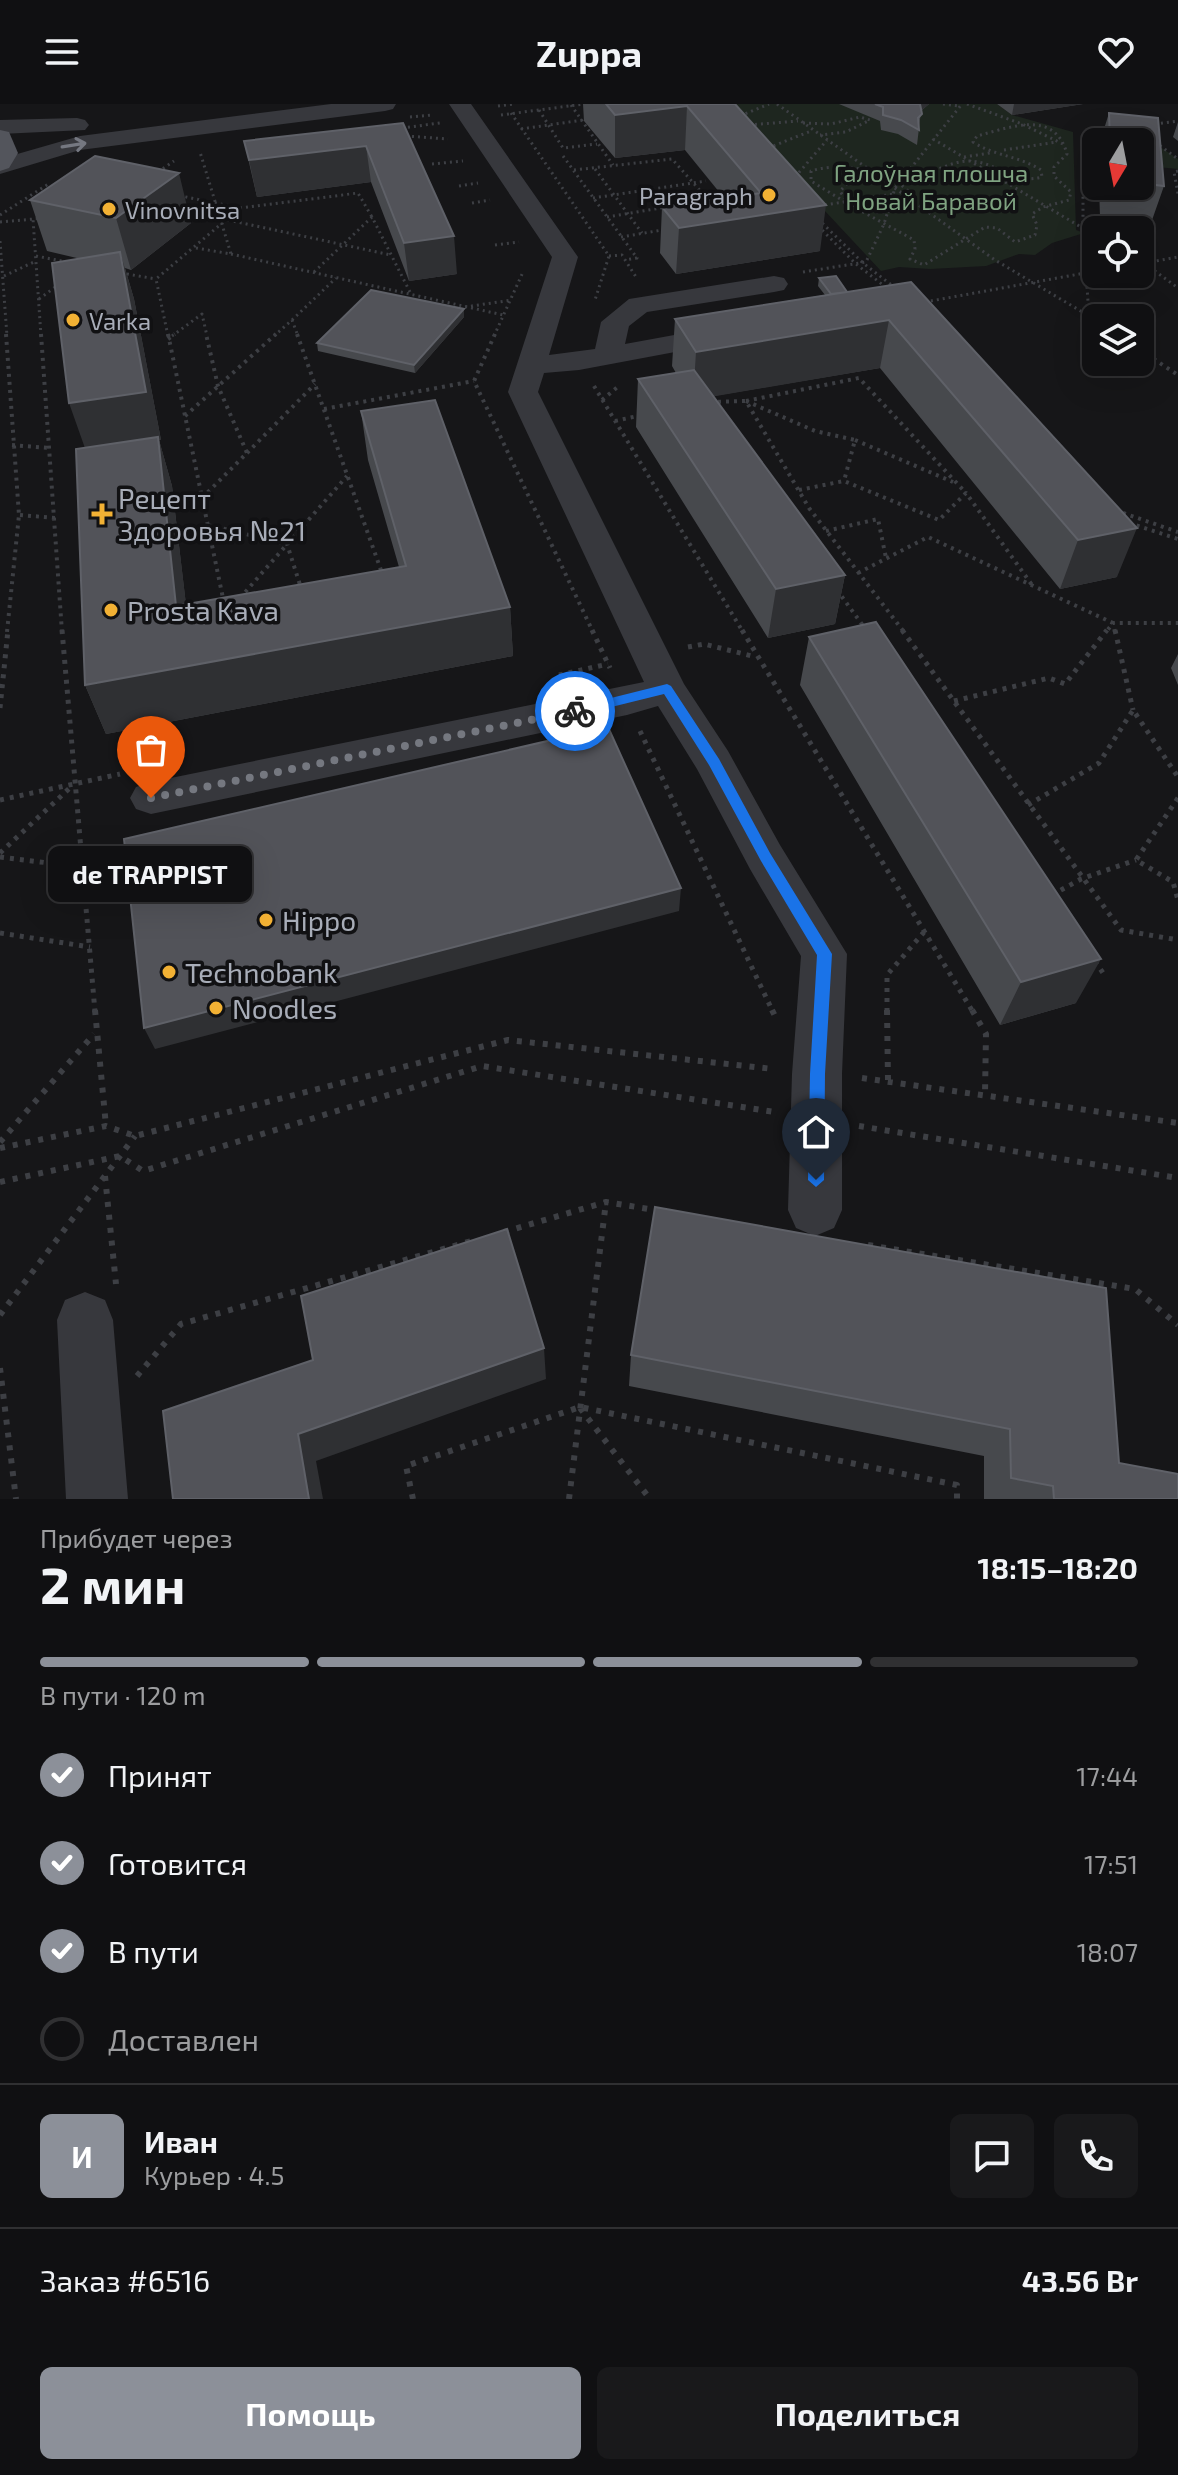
<!DOCTYPE html>
<html lang="ru">
<meta charset="utf-8">
<style>
:root{--surface:#101012;--page:#19191b;--text:#f1f3f6;--muted:#9c9d9f;--line:#303032;--accent:#8c9099}
body{margin:0;font-family:"Exo 2",sans-serif;background:var(--page);color:var(--text);height:100vh;display:flex;flex-direction:column;font-size:30px;white-space:nowrap}
*{box-sizing:border-box;margin:0}
p{font-size:26px;color:var(--muted)}
.icon{flex:none;width:44px;height:44px;fill:none;stroke:currentColor;stroke-width:2;stroke-linecap:round;stroke-linejoin:round}
.map{position:relative;height:1395px;overflow:hidden}
.side{display:flex;flex-direction:column;background:var(--surface);flex:1}
.side>*{flex:none}
.needle{width:52px;rotate:190deg}
.fabs{position:absolute;left:1082px;top:24px;display:grid;gap:16px}
.fabs a{display:grid;place-items:center;width:72px;height:72px;border-radius:12px;background:var(--surface);box-shadow:0 8px 32px #0002,0 0 0 2px var(--line);font-size:40px}
.pin{position:absolute;display:grid;place-items:center;width:68px;height:68px;color:#fff;margin:-82px -34px;border-radius:50% 50% 50% 0;rotate:-45deg;box-shadow:0 0 8px #0007}
.pin .icon{rotate:45deg}
.courier{position:absolute;display:grid;place-items:center;width:80px;height:80px;margin:-40px;border:6px solid #1a73e8;border-radius:50%;background:#fff;color:#222;box-shadow:0 2px 10px #0007}
.bubble{position:absolute;height:56px;border-radius:12px;background:var(--surface);box-shadow:0 8px 32px #0002,0 0 0 2px var(--line);font-size:26px;font-weight:700;line-height:56px;text-align:center}
.overview em{font-style:normal;font-weight:700}
.overview div{display:flex;flex-direction:column-reverse}
.overview{display:flex;align-items:center;justify-content:space-between;height:136px;padding:0 40px}
h1{font-size:52px;font-weight:700;line-height:60px}
.bar{display:grid;grid-template-columns:repeat(4,1fr);gap:12px 8px;align-content:center;height:96px;padding:0 40px}
.bar i{height:10px;border-radius:6px;background:var(--line)}
.bar .selected{background:var(--accent)}
.bar p{grid-column:span 4}
.line{display:flex;align-items:center;gap:20px;padding:0 40px;border-top:2px solid var(--line)}
.line div{flex:1}
.round{display:grid;place-items:center;flex:none;width:84px;height:84px;border-radius:12px;background:var(--page)}
ol{padding:0 40px;list-style:none}
li{display:flex;align-items:center;gap:24px;height:88px}
li p{margin-inline-start:auto}
li .icon{padding:8px;border-radius:50%;background:var(--accent);color:#fff;stroke-width:4}
li:last-child{color:var(--muted)}
li i{width:44px;height:44px;border:4px solid var(--line);border-radius:50%}
.cta{display:flex;gap:16px;margin-top:auto;padding:16px 40px}
.cta a{flex:1;height:92px;border-radius:12px;background:var(--accent);color:#fff;font-size:32px;font-weight:700;line-height:92px;text-align:center}
.cta a+a{background:var(--page);color:var(--text)}
header{display:flex;justify-content:space-between;align-items:center;height:104px;padding:0 40px;background:var(--surface);font-size:36px;font-weight:700}
.map>svg:first-child{display:block}
</style>
<header><svg class="icon" aria-label="menu" viewBox="0 0 24 24"><path d="M4 6h16M4 12h16M4 18h16"/></svg>Zuppa<svg class="icon" aria-label="heart" viewBox="0 0 24 24"><path d="M12 20l-8-8c-3-5 5-10 8-4 3-6 11-1 8 4z"/></svg></header>
<div class="map">
<svg width="1178" height="1395" viewBox="0 0 1178 1395">
<rect width="100%" height="100%" fill="#161618"/>
<!-- green -->
<path fill="#1e261f" d="M725,0H997L1012,11L1073,28L1076,126L1084,129L1052,139L1035,151L1019,150L986,162L930,165L899,163L881,167Z
M1135,26L1178,55V65L1147,62L1140,38H1096V63L1087,62L1088,33Z"/>
<g fill="none" stroke-linecap="round" stroke-linejoin="round">
<!-- path-far3 -->
<path stroke="#3d3f44" stroke-width="3" stroke-dasharray="2 4" stroke-linecap="butt" d="M777,0L867,64
M943,0L958,2
M967,0L1022,20L1065,41
M571,1L613,61
M498,2L513,0
M539,6L563,44L597,40
M511,9L609,152L595,196
M501,11L584,0
M740,12L769,0
M410,13L432,11
M803,19L831,20L860,13L870,16L846,28L820,31
M1155,20L1178,17
M749,21L798,17
M402,24L440,19
M521,25L590,15
M406,32L448,35
M933,35L1096,132
M1155,38L1178,55
M768,44L811,27
M1004,46L1057,38
M563,52L637,154L625,156
M964,53L990,49
M432,60L463,57
M595,65L642,129
M574,66L672,55L713,101
M1178,67L1174,68L1178,90
M158,68L174,57
M795,73L827,36
M867,74L900,80L915,93L911,101C887,112 854,112 840,87L847,80Z
M885,77L995,156L1089,212
M459,82L478,79
M593,94L706,77
M845,98L811,77V67C849,55 884,75 923,69C939,67 954,56 971,57C998,59 1014,81 1042,73L1041,66C1020,52 994,52 973,38L977,32C1011,23 1055,5 1067,50L1054,63V72L1071,88L1069,96L1043,103L1032,110L1037,121L1035,131L1015,138L997,124L985,123L924,161L910,155L915,145L914,136L854,103
M472,99L490,96
M819,102L893,90
M240,104L358,89L372,113
M0,111L50,79
M607,113L708,96
M818,115L863,159L894,183
M228,116L391,151
M0,118L34,115
M818,122L856,160L888,185
M621,133L668,125
M0,137L7,232
M495,141L519,138
M196,144L231,150L200,48
M231,150L503,211
M36,152L67,158
M609,152L622,151L636,173
M1140,156L1178,184
M1145,159L1178,153
M314,168L372,113L411,190
M803,168L866,158L884,120L895,84L962,0
M121,169L156,175
M4,172L36,157
M39,195L58,181
M925,198L1096,167
M465,203L512,196
M292,216L336,174
M1096,217L1089,212L1083,124V31L1110,27
M41,232L33,115L42,114
M168,232L156,175L240,104L181,92
M172,232L202,210L207,232
M274,232L292,216L298,232
M494,232L523,168"/>
<!-- path-far2 -->
<path stroke="#3d3f44" stroke-width="4" stroke-dasharray="3 5" stroke-linecap="butt" d="M6,230L19,411L7,528
M41,230L62,528
M168,230L224,499
M297,230L382,469
M495,230L474,277L593,528
M168,235L175,230
M1140,246L1178,271
M594,282L743,528
M602,296L620,281
M746,297L859,274L966,389
M746,297L815,327L855,336L844,377
M710,298L746,297L809,404L904,528
M324,305L474,277
M185,312L276,230
M615,317L642,311
M855,336L953,378
M12,341L49,344
M247,349L315,280
M799,386L844,377L939,416L966,389L1032,481
M202,394L247,349L218,282L206,230
M1123,409L1178,428
M20,411L55,414
M1129,419L1178,435
M208,421L287,440L301,484
M826,427L878,415L886,454
M858,469L928,433L1113,519L1106,528
M837,486L864,523
M240,494L347,372
M1115,528L1113,519H1178"/>
<!-- path-far1 -->
<path stroke="#3d3f44" stroke-width="5" stroke-dasharray="4 6" stroke-linecap="butt" d="M62,526L95,908
M592,526L610,564
M742,526L973,908
M902,526L1121,826L1178,836
M1115,526L1133,606
M688,543L704,540L756,553
M559,571L608,560
M954,597L1049,574L1065,580L1107,526
M0,604L8,526
M640,627L773,908
M1178,694L1136,756L1173,778L1178,796
M0,696L120,670
M1028,701L1099,659L1133,606L1178,673
M0,749L73,681
M0,753L81,763L123,772
M1052,791L1081,775L1136,756
M0,829L90,843
M1095,857L1103,869
M887,908V871L924,828"/>
<!-- path -->
<path stroke="#3d3f44" stroke-width="6" stroke-dasharray="5 8" stroke-linecap="butt" d="M95,906L106,1022
M772,906L776,914
M887,906L888,976
M972,906L986,930L985,990
M862,974L1178,1019
M859,1022L1178,1074
M0,1038L94,930
M0,1044L106,1022L135,1032L508,936L773,965
M105,1072L116,1180
M0,1078L120,1052L143,1067L482,962L774,1008
M504,1128L606,1098L661,1107
M868,1141L1135,1185L1178,1221
M0,1211L135,1032
M0,1264L16,1395
M137,1272L181,1220L475,1136
M580,1304L650,1395
M413,1395L406,1362L580,1303L957,1381V1395
M569,1395L606,1098"/>
<!-- minor -->
<path fill="#37383d" fill-rule="evenodd" d="M331,0H396L393,5L385,7L80,46L0,70V55L80,32Z
M449,0H471L578,153L549,251L595,245L601,218L629,195L774,172L784,174L788,180L784,186L774,188L647,208L629,222L625,240L729,221L739,224L744,230L739,236L579,266L544,269L538,288L684,580L728,647L780,741L847,850L842,970V1106L834,1124L815,1132L796,1124L788,1106L792,970L801,852L750,765L697,665L658,602L627,611L151,710L136,705L130,694L136,683L151,678L644,578L508,288L552,153Z
M77,14L85,16L89,21L85,26L0,30V16Z
M85,1188L105,1196L113,1216L128,1395H66L57,1216L65,1196Z"/>
<!-- major -->
<path fill="#53555c" fill-rule="evenodd" d="M0,26L9,28L18,49L9,64L0,67Z"/>
</g>
<!-- wall -->
<path fill="#47494d" d="M583,0H735L820,147L676,170L660,149L662,103L724,94L685,46L615,54L584,17Z
M839,0H929L921,7L917,41L898,30L881,26L880,17Z
M997,0H1083L1012,11Z
M1109,9L1158,14L1164,82L1151,119L1100,113L1099,82H1140V38H1100Z
M1178,18V37L1173,33Z
M403,19L457,170L409,177L371,78L257,93L244,37Z
M30,96L191,119L131,166L125,164L134,195L161,336H159L172,382L186,501L399,463L368,356L361,307L510,503L513,552L106,630L85,581V344L81,155L47,147Z
M819,174L847,188L911,178L1117,473L1060,485L880,264L713,292L845,471L835,520L768,534L636,323L638,275L676,269L672,262L675,215L825,191L818,182Z
M464,213L415,269L318,247L317,239Z
M809,533L1076,899L1000,921L800,581Z
M1178,550V581L1171,564Z
M655,1103L1119,1359L1178,1395H984V1352L629,1282L631,1251Z"/>
<!-- shaded-wall -->
<path fill="#2f3033" d="M919,0H929L916,11Z
M1014,0H1083L1012,11Z
M687,2L685,46L615,54V11Z
M366,42L371,78L257,93L249,56Z
M179,69L191,119L131,166L116,114Z
M826,101L820,147L676,170L679,124Z
M454,132L457,170L409,177L404,139Z
M120,148L134,195L161,336H159L172,382L192,551L176,502L86,347L69,299Z
M464,205V213L415,269L414,261Z
M889,216L880,264L693,296L696,248Z
M1137,424L1117,473L1060,485L1078,436Z
M845,471L835,520L768,534L776,485Z
M510,503L513,552L106,630L85,581Z
M681,784L679,807L155,945L144,924Z
M1101,855L1076,899L1000,921L1021,878Z
M544,1244L546,1275L316,1357L323,1395H309L298,1330Z"/>
<!-- building -->
<path fill="#525359" stroke="#5f6168" stroke-width="2" d="M606,0H735L826,101L679,124L662,103L761,89L687,2L615,11Z
M875,0H920L922,10L918,14L919,26L901,16L883,11V3Z
M1109,9L1158,14L1164,82L1140,79V38H1110Z
M403,19L454,132L404,139L366,42L249,56L244,37Z
M95,52L179,69L116,114L30,96Z
M120,148L146,288L69,299L52,159Z
M836,172L847,188L831,190L819,174Z
M911,178L1137,424L1078,436L889,216L696,248L675,215Z
M371,186L464,205L414,261L317,239Z
M694,266L845,471L776,485L638,275Z
M435,296L510,503L85,581L76,345L158,333L176,502L406,462L361,307Z
M876,518L1101,855L1021,878L809,533Z
M608,623L681,784L144,924L124,735Z
M655,1103L1106,1184L1119,1359L1178,1370V1395H1054L1053,1382L1011,1374L1010,1325L631,1251Z
M507,1125L544,1244L298,1330L309,1395H173L163,1307L313,1256L301,1192Z"/>
<!-- one-way arrows -->
<defs><path id="oneway-shaft" d="M-6 0H5M1.5-3L5.5 0L1.5 3" fill="none" stroke-width="1.6" stroke-linecap="round" stroke-linejoin="round" transform="scale(2)"/></defs>
<use stroke="#757881" href="#oneway-shaft" transform="translate(74 41) rotate(-9)"/>
<!-- route -->
<path fill="#1a73e8" d="M667,580L671,582L719,655L770,749L832,850L825,970L824,1076L816,1083L808,1076L810,970L817,851L761,757L709,661L664,590L575,612L569,607L575,603Z"/>
<g fill="none" stroke-linecap="round" stroke-linejoin="round">
<!-- done -->
<path stroke="#757880" stroke-width="8" stroke-dasharray="0 14.4" d="M151,694L575,607"/>
</g>
<!-- markers -->
<g fill="#f2b134" stroke="#111113" stroke-width="3">
<circle cx="769" cy="91" r="8"/>
<circle cx="109" cy="105" r="8"/>
<circle cx="73" cy="216" r="8"/>
<path d="M98 398h8v8h8v8h-8v8h-8v-8h-8v-8h8z"/>
<circle cx="111" cy="506" r="8"/>
<circle cx="266" cy="816" r="8"/>
<circle cx="169" cy="868" r="8"/>
<circle cx="216" cy="904" r="8"/>
</g>
<g text-anchor="middle" dominant-baseline="central" stroke-width="7" stroke-linejoin="round" paint-order="stroke">
<!-- far-park labels -->
<g font-size="24" fill="#7fa381" stroke="#111113">
<text x="931" y="68">Галоўная плошча<tspan x="931" dy="28">Новай Баравой</tspan></text>
</g>
<!-- far-poi labels -->
<g font-size="24" fill="#a8adb8" stroke="#111113" text-anchor="start">
<text x="753" y="91" text-anchor="end">Paragraph</text>
<text x="125" y="105">Vinovnitsa</text>
<text x="89" y="216">Varka</text>
</g>
<!-- poi labels -->
<g font-size="28" fill="#a8adb8" stroke="#111113" text-anchor="start">
<text x="118" y="394">Рецепт<tspan x="118" dy="32">Здоровья №21</tspan></text>
<text x="127" y="506">Prosta Kava</text>
<text x="282" y="816">Hippo</text>
<text x="185" y="868">Technobank</text>
<text x="232" y="904">Noodles</text>
</g>
</g>
</svg>
<div class="fabs">
<a><svg class="needle" viewBox="-14 -14 28 28"><path d="M0-13l5 13h-10z" fill="#e53935"/><path d="M0 13l5-13h-10z" fill="#9c9d9f"/></svg></a>
<a><svg class="icon" aria-label="locate" viewBox="0 0 24 24"><circle cx="12" cy="12" r="6"/><path d="M12 2v4M12 18v4M2 12h4M18 12h4"/></svg></a>
<a><svg class="icon" aria-label="layers" viewBox="0 0 24 24"><path d="M12 4l9 5-9 5-9-5zM3 14l9 5 9-5"/></svg></a>
</div>
<div class="pin" style="left:151px;top:694px;background:#ea580c"><svg class="icon" aria-label="bag" viewBox="0 0 24 24"><path d="M5 8h14l-1 12H6zM9 8a3 3 0 0 1 6 0"/></svg></div>
<div class="pin" style="left:816px;top:1076px;background:#1f2937"><svg class="icon" aria-label="home" viewBox="0 0 24 24"><path d="M3 11l9-7 9 7M6 9v11h12V9"/></svg></div>
<div class="courier" style="left:575px;top:607px"><svg class="icon" aria-label="bike" viewBox="0 0 24 24"><circle cx="6" cy="16" r="4"/><circle cx="18" cy="16" r="4"/><path d="M6 16l4-8h5l3 8M10 8l3 8H6M13 5h3"/></svg></div>
<div class="bubble" style="left:48px;top:742px;width:204px">de TRAPPIST</div>
</div>
<section class="side">
<div class="overview"><div><h1>2 мин</h1><p>Прибудет через</p></div><em>18:15–18:20</em></div>
<div class="bar"><i class="selected"></i><i class="selected"></i><i class="selected"></i><i></i><p>В пути · 120 m</p></div>
<ol>
<li><svg class="icon" aria-label="check" viewBox="0 0 24 24"><path d="M5 12l5 5 9-10"/></svg>Принят<p>17:44</p></li>
<li><svg class="icon" aria-label="check" viewBox="0 0 24 24"><path d="M5 12l5 5 9-10"/></svg>Готовится<p>17:51</p></li>
<li><svg class="icon" aria-label="check" viewBox="0 0 24 24"><path d="M5 12l5 5 9-10"/></svg>В пути<p>18:07</p></li>
<li><i></i>Доставлен</li>
</ol>
<div class="line" style="height:144px"><b class="round" style="background:var(--accent);color:#fff">И</b><div><b>Иван</b><p>Курьер · 4.5</p></div><a class="round"><svg class="icon" aria-label="chat" viewBox="0 0 24 24"><path d="M4 5h16v11H9l-5 4z"/></svg></a><a class="round"><svg class="icon" aria-label="phone" viewBox="0 0 24 24"><path d="M5 4h4l2 5-3 2q2 4 5 5l2-3 5 2v4C11 20 4 13 5 4z"/></svg></a></div>
<div class="line" style="height:104px"><div>Заказ #6516</div><b>43.56 Br</b></div>
<div class="cta"><a>Помощь</a><a>Поделиться</a></div>
</section>
